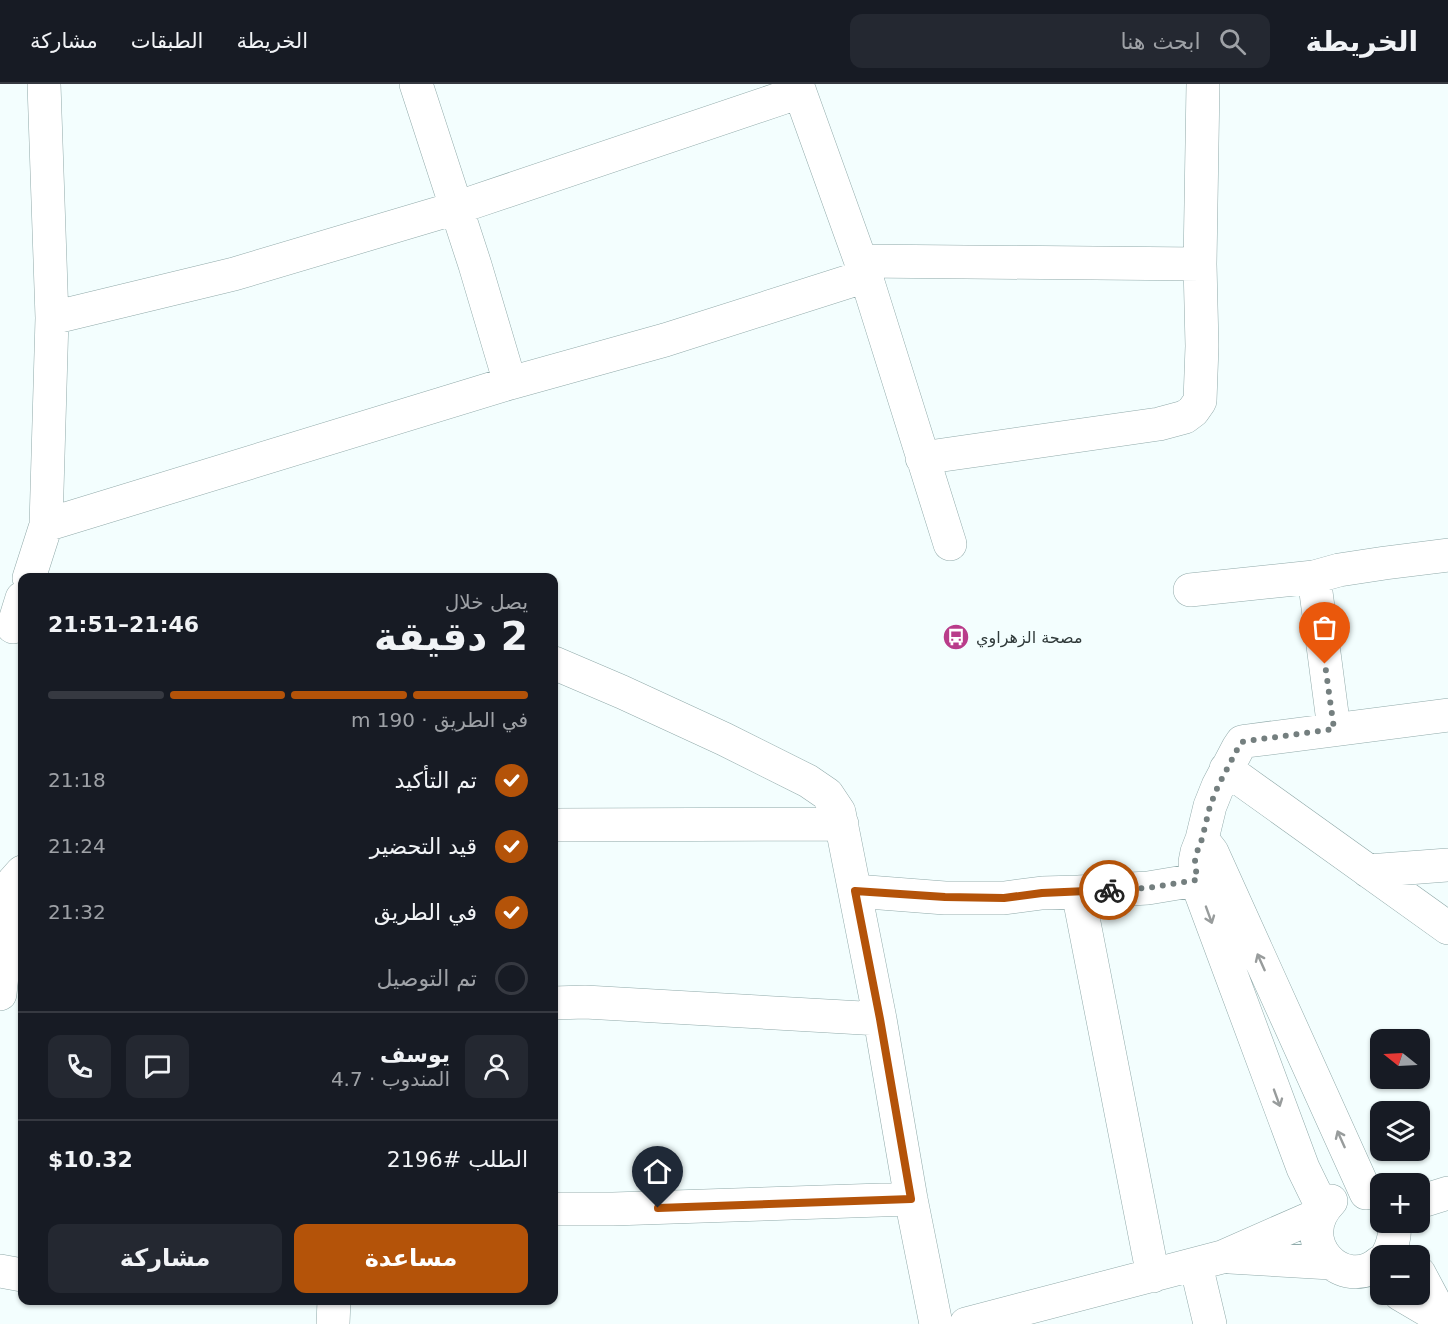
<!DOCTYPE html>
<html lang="ar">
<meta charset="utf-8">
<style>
:root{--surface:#171b24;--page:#242831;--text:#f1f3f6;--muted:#9ea1a6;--line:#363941;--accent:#b45309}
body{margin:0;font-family:"DejaVu Sans",Vazirmatn,sans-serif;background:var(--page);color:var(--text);direction:rtl;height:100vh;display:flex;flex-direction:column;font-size:22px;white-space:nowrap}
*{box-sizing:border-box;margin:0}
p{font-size:20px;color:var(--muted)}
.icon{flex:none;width:33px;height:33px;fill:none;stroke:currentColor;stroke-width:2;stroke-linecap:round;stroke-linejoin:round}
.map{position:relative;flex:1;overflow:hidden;direction:ltr}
.drawer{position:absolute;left:18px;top:489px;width:540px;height:732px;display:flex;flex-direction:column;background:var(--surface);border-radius:12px;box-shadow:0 2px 4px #0004;direction:rtl}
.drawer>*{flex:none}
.needle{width:39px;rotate:288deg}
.buttons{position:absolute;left:1370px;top:945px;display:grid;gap:12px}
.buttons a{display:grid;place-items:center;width:60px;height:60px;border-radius:12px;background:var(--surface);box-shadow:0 2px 4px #0004;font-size:30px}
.pin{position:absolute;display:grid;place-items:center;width:51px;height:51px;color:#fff;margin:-62px -26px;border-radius:50% 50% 50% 0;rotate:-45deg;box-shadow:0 0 6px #0007}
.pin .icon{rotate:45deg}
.courier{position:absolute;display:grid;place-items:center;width:60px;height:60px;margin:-30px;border:4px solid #b45309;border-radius:50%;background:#fff;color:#222;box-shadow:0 2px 8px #0007}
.head em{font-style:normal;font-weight:600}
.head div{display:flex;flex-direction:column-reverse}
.head{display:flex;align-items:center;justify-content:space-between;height:102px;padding:0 30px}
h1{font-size:39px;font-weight:600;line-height:45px}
.bar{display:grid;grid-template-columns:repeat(4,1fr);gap:9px 6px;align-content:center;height:72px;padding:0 30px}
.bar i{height:8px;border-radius:4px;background:var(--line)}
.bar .current{background:var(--accent)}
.bar p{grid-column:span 4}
.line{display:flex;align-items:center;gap:15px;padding:0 30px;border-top:2px solid var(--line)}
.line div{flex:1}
.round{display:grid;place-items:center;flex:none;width:63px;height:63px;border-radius:12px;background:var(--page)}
ol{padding:0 30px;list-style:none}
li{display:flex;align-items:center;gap:18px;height:66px}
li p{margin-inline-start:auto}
li .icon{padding:6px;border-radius:50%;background:var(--accent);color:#fff;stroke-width:4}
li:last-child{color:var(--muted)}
li i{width:33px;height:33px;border:3px solid var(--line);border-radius:50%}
.action{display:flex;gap:12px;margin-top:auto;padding:12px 30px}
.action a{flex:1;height:69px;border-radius:12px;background:var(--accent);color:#fff;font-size:24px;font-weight:600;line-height:69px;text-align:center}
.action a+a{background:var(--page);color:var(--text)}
header{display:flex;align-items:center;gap:36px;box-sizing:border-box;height:84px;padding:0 30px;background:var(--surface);border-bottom:2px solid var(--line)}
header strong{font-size:28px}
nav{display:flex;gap:33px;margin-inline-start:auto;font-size:21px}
.search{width:420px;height:54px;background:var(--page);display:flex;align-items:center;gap:15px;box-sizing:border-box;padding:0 21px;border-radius:12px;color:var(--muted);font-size:22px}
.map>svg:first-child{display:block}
</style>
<header>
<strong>الخريطة</strong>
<div class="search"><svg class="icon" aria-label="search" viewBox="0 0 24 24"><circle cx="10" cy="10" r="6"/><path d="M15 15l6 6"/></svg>ابحث هنا</div>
<nav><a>الخريطة</a><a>الطبقات</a><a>مشاركة</a></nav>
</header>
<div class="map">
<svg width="1448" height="1240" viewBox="0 0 1448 1240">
<rect width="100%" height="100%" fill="#f3fefe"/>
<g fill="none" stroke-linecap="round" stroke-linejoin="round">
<defs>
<path id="street" d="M416,0L475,181L510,299
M797,0L866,192L950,460
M861,177L1200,180
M52,234L234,190L456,124L800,8
M922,374L1159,340L1185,333L1193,327L1200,317L1202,262L1200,180L1203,0
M46,441L510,299L665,256L866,192
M1314,493L1334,645
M29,494L46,441L52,234L44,0
M1190,506L1314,493L1339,486L1385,479L1448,471
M13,543L22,514
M554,579L622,608L724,655L808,697L827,710L839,728L880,935L911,1115L936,1240
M1226,685L1448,844
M554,741L842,740
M1202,755L1212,768L1366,1109
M1368,787L1448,781
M855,807L945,814H1004L1042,809L1078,808L1148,804L1196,796L1216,790
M1078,808L1153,1192
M0,910L11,808L14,797L22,788
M554,919L585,918L880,935
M1331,1117C1291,1157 1344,1210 1380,1178
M1419,1118L1448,1109
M554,1125H613L911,1115
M1323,1125L1303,1084L1196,796L1195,778L1197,768L1202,755L1210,722L1218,702L1238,664L1242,658L1247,657L1448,631
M1387,1172C1393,1161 1396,1151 1394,1138
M1230,1173L1331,1179
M1196,1181L1210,1240
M0,1187L22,1191
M1419,1189L1444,1236
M1400,1210L1444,1236L1447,1240
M333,1240L334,1216
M966,1240L1222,1173L1320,1130"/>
</defs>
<!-- street casing -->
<use href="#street" stroke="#91aaaa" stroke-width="34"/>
<!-- street -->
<use href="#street" stroke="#fff" stroke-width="33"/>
</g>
<!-- one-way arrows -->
<defs><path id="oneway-shaft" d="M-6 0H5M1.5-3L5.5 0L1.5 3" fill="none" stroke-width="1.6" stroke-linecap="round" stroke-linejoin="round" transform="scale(1.5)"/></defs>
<g stroke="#989c9c">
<use href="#oneway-shaft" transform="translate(1209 831) rotate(70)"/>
<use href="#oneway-shaft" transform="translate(1261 878) rotate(-114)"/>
<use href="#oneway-shaft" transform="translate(1277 1014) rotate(70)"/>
<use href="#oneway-shaft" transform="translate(1341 1055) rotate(-114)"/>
</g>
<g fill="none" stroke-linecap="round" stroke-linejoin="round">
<!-- done -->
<path stroke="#747f7f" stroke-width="6" stroke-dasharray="0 10.8" d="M1109,806L1148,804L1197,796L1195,777L1197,768L1202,755L1210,722L1218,702L1238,664L1242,658L1247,657L1334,645L1325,580"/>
<!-- route -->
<path stroke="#b45309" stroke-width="8" d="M658,1124L911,1115L880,935L855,807L945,813L1004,814L1042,809L1109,806"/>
</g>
<!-- icons -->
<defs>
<symbol id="bus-disc" viewBox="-11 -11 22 22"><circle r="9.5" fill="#b93c8a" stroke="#f3fefe"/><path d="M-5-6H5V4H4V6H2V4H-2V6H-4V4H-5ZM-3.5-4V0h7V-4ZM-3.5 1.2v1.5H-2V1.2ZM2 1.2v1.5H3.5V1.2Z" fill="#fff"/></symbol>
</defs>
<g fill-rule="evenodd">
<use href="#bus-disc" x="941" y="538" width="30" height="30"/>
</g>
<g text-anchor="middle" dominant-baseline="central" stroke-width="5" stroke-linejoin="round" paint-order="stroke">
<!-- poi labels -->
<g font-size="16" fill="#303a3a" stroke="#f3fefe" text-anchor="start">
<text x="976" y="553">مصحة الزهراوي</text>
</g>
</g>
</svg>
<div class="buttons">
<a><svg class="needle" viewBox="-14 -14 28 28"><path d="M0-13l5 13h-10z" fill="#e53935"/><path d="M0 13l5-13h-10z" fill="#9ea1a6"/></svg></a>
<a><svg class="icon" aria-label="layers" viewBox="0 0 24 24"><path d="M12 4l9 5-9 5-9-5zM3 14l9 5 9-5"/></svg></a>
<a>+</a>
<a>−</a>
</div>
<div class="pin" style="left:1325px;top:580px;background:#ea580c"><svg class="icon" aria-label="bag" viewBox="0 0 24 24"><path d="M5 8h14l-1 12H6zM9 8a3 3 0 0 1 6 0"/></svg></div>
<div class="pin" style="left:658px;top:1124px;background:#1f2937"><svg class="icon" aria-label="home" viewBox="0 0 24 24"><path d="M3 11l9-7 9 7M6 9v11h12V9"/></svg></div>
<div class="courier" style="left:1109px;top:806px"><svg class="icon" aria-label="bike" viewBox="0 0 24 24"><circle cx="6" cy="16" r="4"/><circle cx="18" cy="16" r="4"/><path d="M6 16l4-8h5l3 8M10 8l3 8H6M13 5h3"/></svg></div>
<section class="drawer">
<div class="head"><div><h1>2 دقيقة</h1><p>يصل خلال</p></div><em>21:46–21:51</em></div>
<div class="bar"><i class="current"></i><i class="current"></i><i class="current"></i><i></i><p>في الطريق · 190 m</p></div>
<ol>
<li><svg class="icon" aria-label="check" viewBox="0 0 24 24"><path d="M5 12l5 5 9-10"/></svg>تم التأكيد<p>21:18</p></li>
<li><svg class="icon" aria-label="check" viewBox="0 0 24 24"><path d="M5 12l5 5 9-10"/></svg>قيد التحضير<p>21:24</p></li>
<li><svg class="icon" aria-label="check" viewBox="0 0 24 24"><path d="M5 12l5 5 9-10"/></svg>في الطريق<p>21:32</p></li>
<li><i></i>تم التوصيل</li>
</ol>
<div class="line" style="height:108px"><a class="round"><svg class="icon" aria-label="person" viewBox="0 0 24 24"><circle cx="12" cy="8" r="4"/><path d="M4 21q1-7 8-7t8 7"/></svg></a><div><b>يوسف</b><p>المندوب · 4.7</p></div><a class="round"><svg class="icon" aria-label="chat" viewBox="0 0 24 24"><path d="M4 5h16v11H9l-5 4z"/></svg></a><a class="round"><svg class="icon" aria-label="phone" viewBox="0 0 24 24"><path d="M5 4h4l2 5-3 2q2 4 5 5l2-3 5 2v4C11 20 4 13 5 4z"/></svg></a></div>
<div class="line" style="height:78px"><div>الطلب #2196</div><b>$10.32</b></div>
<div class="action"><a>مساعدة</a><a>مشاركة</a></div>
</section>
</div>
